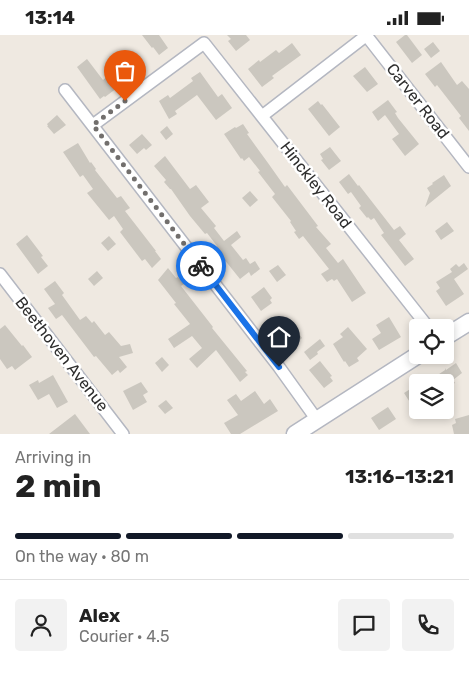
<!DOCTYPE html>
<meta charset="utf-8">
<style>
:root{--surface:#fff;--page:#f2f2f2;--text:#222;--muted:#767676;--line:#e0e0e0;--accent:#111827}
body{margin:0;font-family:Rubik,sans-serif;background:var(--page);color:var(--text);height:100vh;display:flex;flex-direction:column;font-size:19px;white-space:nowrap}
*{box-sizing:border-box;margin:0}
p{font-size:16px;color:var(--muted)}
.icon{flex:none;width:28px;height:28px;fill:none;stroke:currentColor;stroke-width:2;stroke-linecap:round;stroke-linejoin:round}
.map{position:relative;height:399px;overflow:hidden}
.panel{display:flex;flex-direction:column;background:var(--surface);flex:1}
.panel>*{flex:none}
.controls{position:absolute;left:409px;top:284px;display:grid;gap:10px}
.controls a{display:grid;place-items:center;width:45px;height:45px;border-radius:5px;background:var(--surface);box-shadow:0 2px 8px #0003;font-size:25px}
.pin{position:absolute;display:grid;place-items:center;width:42px;height:42px;color:#fff;margin:-51px -21px;border-radius:50% 50% 50% 0;rotate:-45deg;box-shadow:0 0 5px #0007}
.pin .icon{rotate:45deg}
.courier{position:absolute;display:grid;place-items:center;width:50px;height:50px;margin:-25px;border:4px solid #1a73e8;border-radius:50%;background:#fff;color:#222;box-shadow:0 1px 6px #0007}
.summary em{font-style:normal;font-weight:700}
.summary div{display:flex;flex-direction:column-reverse}
.summary{display:flex;align-items:center;justify-content:space-between;height:85px;padding:0 15px}
h1{font-size:32px;font-weight:700;line-height:38px}
.bar{display:grid;grid-template-columns:repeat(4,1fr);gap:8px 5px;align-content:center;height:60px;padding:0 15px}
.bar i{height:6px;border-radius:4px;background:var(--line)}
.bar .selected{background:var(--accent)}
.bar p{grid-column:span 4}
.line{display:flex;align-items:center;gap:12px;padding:0 15px;border-top:1px solid var(--line)}
.line div{flex:1}
.round{display:grid;place-items:center;flex:none;width:52px;height:52px;border-radius:5px;background:var(--page)}
.status{display:flex;justify-content:space-between;align-items:center;height:35px;padding:0 25px;background:var(--surface);direction:ltr}
.status svg{height:14px;fill:currentColor}
.map>svg:first-child{display:block}
</style>
<div class="status"><b>13:14</b><svg viewBox="0 0 49 12"><path d="M0 12V9h3v3zM5 12V6h3v6zM10 12V3h3v9zM15 12V0h3v12zM26 1h20v11H26zM47 4h2v5h-2z"/></svg></div>
<div class="map">
<svg width="469" height="399" viewBox="0 0 469 399">
<rect width="100%" height="100%" fill="#efe9e1"/>
<!-- building -->
<path fill="#cbc7bf" d="M142,0H159L168,13L159,20L153,12L152,13Z
M227,0H246L250,5L236,16L228,6L231,4Z
M405,0H407L422,20L412,28L396,7Z
M433,7L440,16L431,23L424,14Z
M292,8L301,20L272,41L274,43L262,52L248,34L259,25L260,27L276,15L279,18Z
M136,21L144,31L134,39L132,38L115,51L117,53L105,62L104,61L100,64L77,32L87,24L103,45L108,41L110,43L126,30V29Z
M441,27L457,50L462,46L469,54V96L459,83L461,81L437,50L435,52L425,39Z
M365,32L378,49L367,57L353,41Z
M200,37L218,62L222,59L232,73L216,85L197,60L175,76L177,79L169,84L159,66L168,60L170,63L193,46L191,43Z
M388,65L397,77L395,78L398,83L419,109L405,121L392,104L399,99L385,80L378,86L372,77Z
M318,66L321,70L322,69L340,92L329,101L308,74Z
M57,80L66,90L54,99L47,91H48L47,89Z
M243,89L249,98L247,99L268,128L285,152L287,150L318,191L316,192L331,209L326,213L338,228L343,224L366,258L352,267L337,244L334,246L332,244L327,247L321,239L329,234L303,201L299,204L294,197L296,196L290,187L291,186L272,162L275,159L258,137L260,136L249,122L244,126L242,123L241,124L224,99L235,92L236,93Z
M167,91L173,99L166,105L160,97Z
M142,99L152,110L146,115L144,113L137,119L129,110Z
M78,108L90,128L91,127L96,134L95,135L117,163L121,161L130,173L125,176L156,216H155L161,224L152,233L145,224L142,226L120,197L123,194L114,181L109,185L87,158L93,154L83,140L80,142L63,117Z
M330,112L341,126L329,135L321,125L323,124L320,119Z
M165,121L190,154L196,150L209,167L201,173L216,191L214,193L224,206L237,196L241,202L231,210L243,225L246,223L250,229L255,226L260,234L251,241L249,237L240,244L215,213L217,211L207,198L205,199L190,181L171,154H170L164,147L166,145L154,131Z
M349,139L358,151L359,150L394,195L400,191L406,199L399,205L414,224L405,231L381,200L384,198L374,183L371,185L368,182L367,183L359,173L361,171L351,157L348,159L339,147Z
M444,140L451,151L425,172L430,158L427,153L433,149L432,148Z
M250,156L258,165L250,172L242,163Z
M447,187L454,196L441,205L435,196Z
M27,200L43,221L41,222L48,231L38,239L16,209Z
M109,201L116,209L108,216L101,208Z
M464,228L468,234L454,244L464,259L446,271L436,256L440,253L436,247L452,237L450,234L456,229L459,232Z
M278,230L286,240L277,247L269,236Z
M168,233L176,243L178,242L184,249L181,251L213,292L212,293L247,336L245,337L248,340L240,347L216,315L197,333L189,324L202,313L192,301L174,313L168,304L190,289L174,269L176,268L158,245Z
M97,236L103,243L94,251L88,244Z
M55,246L64,258L62,260L80,285L86,281L92,288L94,286L105,300L109,297L121,311L130,309L133,318L119,322L127,332L120,338L118,335L112,340L96,321L94,322L62,280L56,284L48,273L55,269L44,254Z
M264,252L272,263L270,265L272,268L261,276L251,262Z
M389,282L401,302L379,315L372,304L381,298L376,290Z
M289,286L302,303L292,312L278,294Z
M5,290L22,311L23,310L32,322L15,335L12,331L7,334L0,324V294Z
M348,292L367,314L357,323L359,326L349,332L345,326L344,327L333,309L343,302L340,299Z
M320,304L325,311L317,317L318,319L310,325L304,317Z
M162,322L169,330L162,337L155,328Z
M320,326L332,341L330,342L333,346L324,353L309,335Z
M456,328L462,338L453,345L455,348L445,353V348H426L445,335V333L446,335Z
M53,340L68,367L57,373L49,359L38,365L29,350L38,345L39,348Z
M141,347L148,357L143,360L147,367L133,375L123,356Z
M418,349V380L404,358Z
M255,356L264,369L270,364L278,376L240,399H231L224,388L238,380L227,365L236,359L241,366Z
M166,365L173,373L165,379L158,371Z
M388,372L396,384L379,395L371,383Z
M75,379L90,399H49Z
M469,380V399H454L452,390L456,388L455,384Z"/>
<g fill="none" stroke-linecap="round" stroke-linejoin="round">
<defs>
<path id="street" d="M366,0L469,132
M65,55L279,332L317,385
M262,81L367,0
M93,90L204,8L428,292
M0,239L123,399"/>
<path id="secondary" d="M445,302L469,287
M295,399L418,320"/>
</defs>
<!-- street casing -->
<use href="#street" stroke="#b4b7c1" stroke-width="14"/>
<!-- secondary casing -->
<use href="#secondary" stroke="#b4b7c1" stroke-width="19"/>
<!-- street -->
<use href="#street" stroke="#fff" stroke-width="11"/>
<!-- secondary -->
<use href="#secondary" stroke="#fff" stroke-width="16"/>
</g>
<g fill="none" stroke-linecap="round" stroke-linejoin="round">
<!-- done -->
<path stroke="#726f6d" stroke-width="5" stroke-dasharray="0 9" d="M125,66L93,90L201,231"/>
<!-- route -->
<path stroke="#1a73e8" stroke-width="6" d="M201,231L279,332"/>
</g>
<g text-anchor="middle" dominant-baseline="central" stroke-width="5" stroke-linejoin="round" paint-order="stroke">
<!-- street labels -->
<g font-size="16" fill="#2e2e2e" stroke="#fff">
<text transform="translate(418 66) rotate(52)">Carver Road</text>
<text transform="translate(316 150) rotate(52)">Hinckley Road</text>
<text transform="translate(62 319) rotate(52)">Beethoven Avenue</text>
</g>
</g>
</svg>
<div class="controls">
<a><svg class="icon" aria-label="locate" viewBox="0 0 24 24"><circle cx="12" cy="12" r="6"/><path d="M12 2v4M12 18v4M2 12h4M18 12h4"/></svg></a>
<a><svg class="icon" aria-label="layers" viewBox="0 0 24 24"><path d="M12 4l9 5-9 5-9-5zM3 14l9 5 9-5"/></svg></a>
</div>
<div class="pin" style="left:125px;top:66px;background:#ea580c"><svg class="icon" aria-label="bag" viewBox="0 0 24 24"><path d="M5 8h14l-1 12H6zM9 8a3 3 0 0 1 6 0"/></svg></div>
<div class="pin" style="left:279px;top:332px;background:#1f2937"><svg class="icon" aria-label="home" viewBox="0 0 24 24"><path d="M3 11l9-7 9 7M6 9v11h12V9"/></svg></div>
<div class="courier" style="left:201px;top:231px"><svg class="icon" aria-label="bike" viewBox="0 0 24 24"><circle cx="6" cy="16" r="4"/><circle cx="18" cy="16" r="4"/><path d="M6 16l4-8h5l3 8M10 8l3 8H6M13 5h3"/></svg></div>
</div>
<section class="panel">
<div class="summary"><div><h1>2 min</h1><p>Arriving in</p></div><em>13:16–13:21</em></div>
<div class="bar"><i class="selected"></i><i class="selected"></i><i class="selected"></i><i></i><p>On the way · 80 m</p></div>
<div class="line" style="height:90px"><a class="round"><svg class="icon" aria-label="person" viewBox="0 0 24 24"><circle cx="12" cy="8" r="4"/><path d="M4 21q1-7 8-7t8 7"/></svg></a><div><b>Alex</b><p>Courier · 4.5</p></div><a class="round"><svg class="icon" aria-label="chat" viewBox="0 0 24 24"><path d="M4 5h16v11H9l-5 4z"/></svg></a><a class="round"><svg class="icon" aria-label="phone" viewBox="0 0 24 24"><path d="M5 4h4l2 5-3 2q2 4 5 5l2-3 5 2v4C11 20 4 13 5 4z"/></svg></a></div>
</section>
